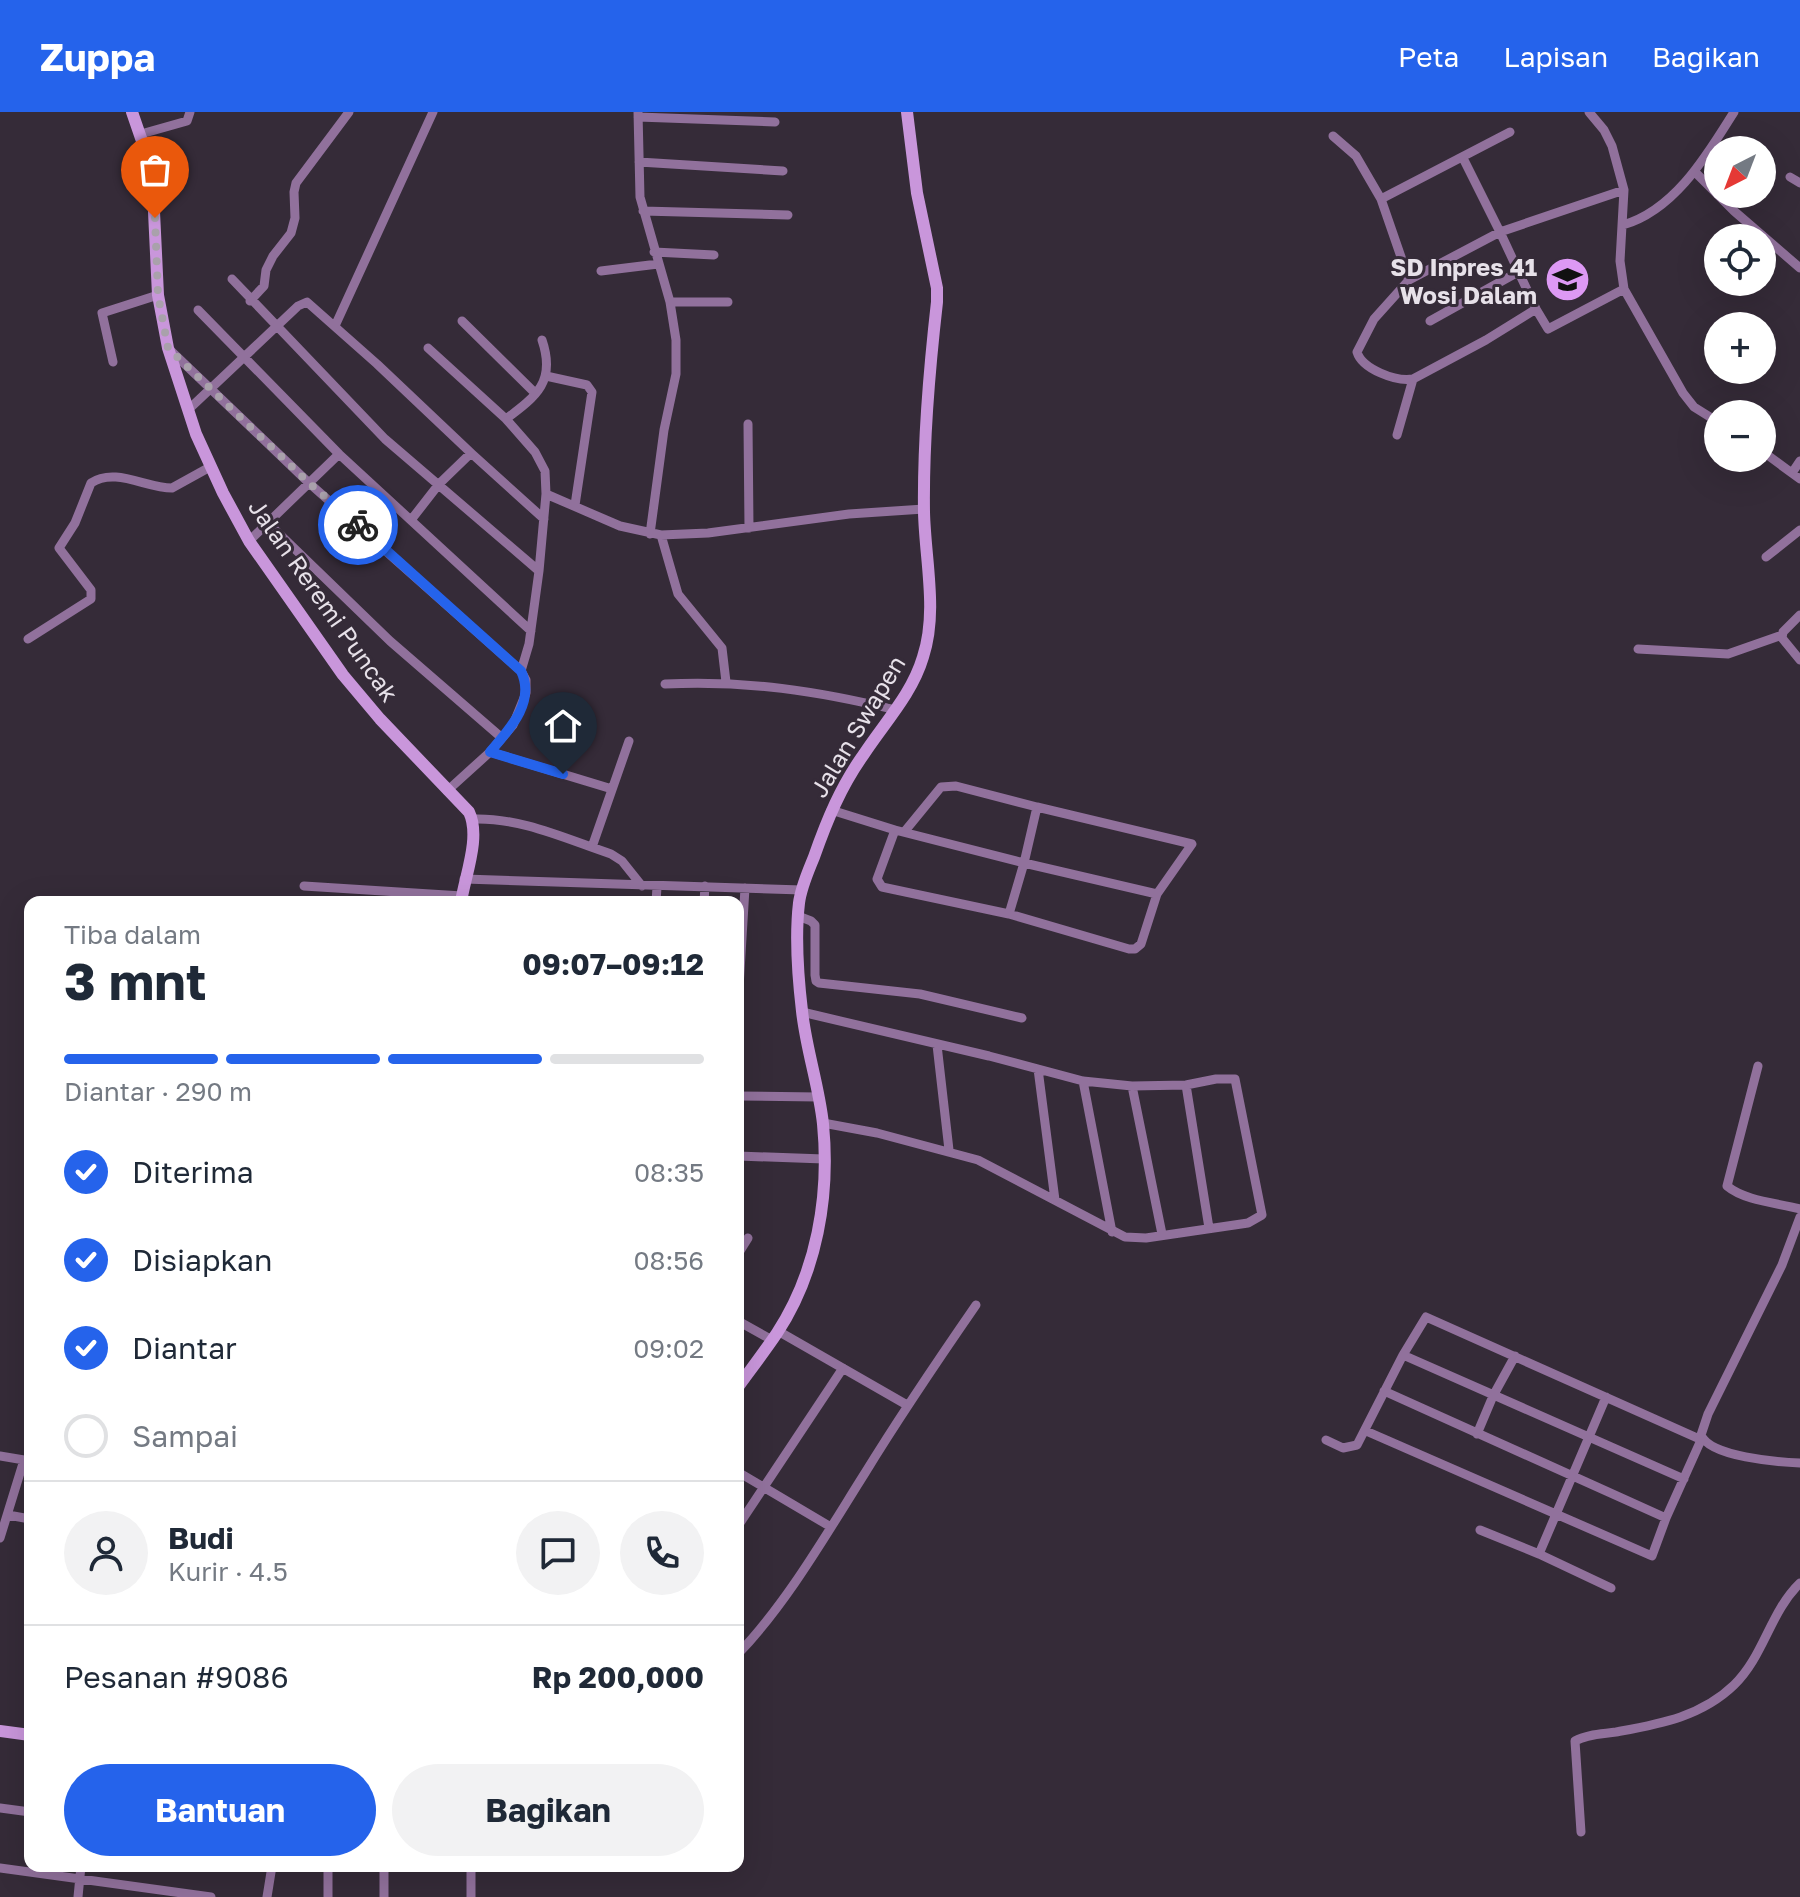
<!DOCTYPE html>
<html lang="id">
<meta charset="utf-8">
<style>
:root{--surface:#fff;--page:#f2f2f3;--text:#1f2937;--muted:#747a83;--line:#e0e1e3;--accent:#2563eb}
body{margin:0;font-family:"Golos Text",sans-serif;background:var(--page);color:var(--text);height:100vh;display:flex;flex-direction:column;font-size:30px;white-space:nowrap}
*{box-sizing:border-box;margin:0}
p{font-size:26px;color:var(--muted)}
.icon{flex:none;width:44px;height:44px;fill:none;stroke:currentColor;stroke-width:2;stroke-linecap:round;stroke-linejoin:round}
.map{position:relative;flex:1;overflow:hidden}
.side{position:absolute;left:24px;top:784px;width:720px;height:976px;display:flex;flex-direction:column;background:var(--surface);border-radius:16px;box-shadow:0 8px 32px #0002}
.side>*{flex:none}
.needle{width:52px;rotate:222deg}
.tools{position:absolute;left:1704px;top:24px;display:grid;gap:16px}
.tools a{display:grid;place-items:center;width:72px;height:72px;border-radius:50%;background:var(--surface);box-shadow:0 8px 32px #0002;font-size:40px}
.pin{position:absolute;display:grid;place-items:center;width:68px;height:68px;color:#fff;margin:-82px -34px;border-radius:50% 50% 50% 0;rotate:-45deg;box-shadow:0 0 8px #0007}
.pin .icon{rotate:45deg}
.courier{position:absolute;display:grid;place-items:center;width:80px;height:80px;margin:-40px;border:6px solid #2563eb;border-radius:50%;background:#fff;color:#222;box-shadow:0 2px 10px #0007}
.overview em{font-style:normal;font-weight:700}
.overview div{display:flex;flex-direction:column-reverse}
.overview{display:flex;align-items:center;justify-content:space-between;height:136px;padding:0 40px}
h1{font-size:52px;font-weight:700;line-height:60px}
.bar{display:grid;grid-template-columns:repeat(4,1fr);gap:12px 8px;align-content:center;height:96px;padding:0 40px}
.bar i{height:10px;border-radius:6px;background:var(--line)}
.bar .current{background:var(--accent)}
.bar p{grid-column:span 4}
.line{display:flex;align-items:center;gap:20px;padding:0 40px;border-top:2px solid var(--line)}
.line div{flex:1}
.round{display:grid;place-items:center;flex:none;width:84px;height:84px;border-radius:42px;background:var(--page)}
ol{padding:0 40px;list-style:none}
li{display:flex;align-items:center;gap:24px;height:88px}
li p{margin-inline-start:auto}
li .icon{padding:8px;border-radius:50%;background:var(--accent);color:#fff;stroke-width:4}
li:last-child{color:var(--muted)}
li i{width:44px;height:44px;border:4px solid var(--line);border-radius:50%}
.primary-button{display:flex;gap:16px;margin-top:auto;padding:16px 40px}
.primary-button a{flex:1;height:92px;border-radius:48px;background:var(--accent);color:#fff;font-size:32px;font-weight:700;line-height:92px;text-align:center}
.primary-button a+a{background:var(--page);color:var(--text)}
header{display:flex;align-items:center;gap:48px;box-sizing:border-box;height:112px;padding:0 40px;background:var(--accent);color:#fff}
header strong{font-size:38px}
nav{display:flex;gap:44px;margin-inline-start:auto;font-size:28px}
.map>svg:first-child{display:block}
</style>
<header>
<strong>Zuppa</strong>
<nav><a>Peta</a><a>Lapisan</a><a>Bagikan</a></nav>
</header>
<div class="map">
<svg width="1800" height="1785" viewBox="0 0 1800 1785">
<rect width="100%" height="100%" fill="#352b38"/>
<g fill="none" stroke-linecap="round" stroke-linejoin="round">
<!-- street -->
<path stroke="#91719c" stroke-width="9" d="M638,0L640,85L670,190L676,228V262L664,318L650,422
M1589,0L1604,18L1612,34L1624,78L1620,149L1624,177L1683,281L1694,295L1718,310
M638,5L775,10
M141,22L187,9L190,0
M1333,24L1356,44L1381,87L1409,168
M1463,46L1500,120L1624,78
M639,50L783,59
M1695,60L1734,99L1800,156
M1790,65L1800,71
M1381,87L1510,20
M643,99L788,103
M1623,113C1675,98 1707,43 1734,0
M654,140L714,143
M601,159L658,152
M232,167L385,327L539,459
M250,189L264,174L266,158L273,144L291,121L295,106L294,80L296,71L349,0
M670,190H728
M198,198L339,342L531,519
M462,209L535,281
M1430,209L1518,160
M335,214L433,0
M428,236L506,307
M170,238L309,371L521,559
M113,250L102,201L158,183
M546,264L587,273L592,280L575,393
M1413,267C1396,270 1362,257 1357,240L1374,207L1409,168L1500,120L1536,197L1548,217L1624,177
M189,297L298,194L307,190L377,252L471,341
M748,312L749,416
M1397,323L1413,267L1486,228L1536,197
M1762,339L1800,367
M1792,361L1800,349
M546,382L620,414L661,423L708,421L849,402L924,397
M411,408L439,372L471,341L544,407
M268,411L390,529L502,626
M661,423L678,482L722,536L726,570
M249,429L339,342
M1766,445L1800,418
M1800,503L1783,520L1782,526L1800,548
M28,527L91,487V478L59,436L75,411L91,371C115,355 146,376 172,376L210,355
M1638,537L1728,542L1782,523
M665,572C746,568 818,579 896,598
M490,640L612,677
M447,679L490,640L513,613L526,581V568L521,559L529,532L539,459L546,382L545,359L535,340L506,307C537,284 556,269 542,228
M1037,695L1192,732L1157,782
M831,698L895,718
M472,707C520,705 566,727 611,742L622,749L642,774
M905,719L941,675L956,674L1037,695L1024,751L1157,782L1141,832L1135,837H1129L1009,802L882,775L877,767L895,718L1024,751L1009,802
M592,735L629,629
M464,767L802,778
M304,774L462,784
M656,790L657,775
M704,790L705,774
M798,804L811,809L815,813V863L816,869L819,871L920,882L1022,906
M738,892L745,776
M802,900L989,944L1083,969L1132,974L1186,973L1216,967H1235L1262,1103L1248,1111L1146,1126L1125,1125L978,1048L877,1021L823,1011
M937,933L949,1038
M1758,954L1727,1074C1745,1089 1778,1091 1800,1097
M1038,957L1055,1088
M1083,969L1112,1120
M1186,973L1209,1116
M1132,974L1162,1122
M738,984L818,985
M738,1044L824,1047
M1800,1105L1782,1153L1708,1302L1701,1323C1710,1345 1778,1350 1800,1351
M738,1142L748,1126
M738,1209L772,1228
M778,1219L907,1293
M1403,1243L1684,1367
M1384,1279L1666,1406
M1366,1319L1652,1444L1666,1406L1701,1328
M1477,1322L1493,1284L1515,1244
M1326,1328L1343,1336L1357,1333L1403,1243L1426,1205L1704,1329
M0,1344L30,1349
M738,1360L831,1415
M8,1403L30,1407
M738,1414L843,1256
M1480,1418L1539,1442L1606,1285
M0,1426L24,1348
M1539,1442L1611,1476
M738,1542C787,1491 827,1421 865,1361C900,1304 938,1248 976,1193
M0,1696L30,1700
M1581,1720L1575,1629C1587,1622 1603,1622 1616,1620C1659,1612 1701,1605 1734,1573C1764,1544 1770,1500 1800,1471
M328,1754V1785
M471,1754V1785
M0,1756L211,1785
M78,1785L81,1754
M267,1785L272,1754
M384,1785V1754"/>
<!-- secondary -->
<path stroke="#c996db" stroke-width="12" d="M132,0L152,58L158,183L168,236L196,322L223,381L249,429L343,563L380,607L469,700C481,725 465,764 461,790
M738,1275C751,1257 765,1239 777,1221C817,1160 830,1084 823,1012C819,974 806,937 802,899C798,865 795,825 799,791C801,775 808,760 814,745C827,708 841,674 864,642C885,610 912,582 923,545C938,500 925,447 924,400C923,330 929,260 937,190V176L917,81L907,0
M0,1619L30,1623"/>
</g>
<g fill="none" stroke-linecap="round" stroke-linejoin="round">
<!-- done -->
<path stroke="#a9a1ab" stroke-width="8" stroke-dasharray="0 14.4" d="M155,106L158,183L168,236L309,371L358,413"/>
<!-- route -->
<path stroke="#2563eb" stroke-width="10" d="M358,413L521,559C536,590 509,618 490,640L563,662"/>
</g>
<!-- icons -->
<defs>
<symbol id="school-disc" viewBox="-11 -11 22 22"><circle r="9.5" fill="#dd99f4" stroke="#352b38"/><path d="M0-5L7-2L0 1L-7-2ZM-4 1L0 2.5L4 1V4Q0 6-4 4Z" fill="#111"/></symbol>
</defs>
<g fill-rule="evenodd">
<use href="#school-disc" x="1542" y="142" width="51" height="51"/>
</g>
<g text-anchor="middle" dominant-baseline="central" stroke-width="6" stroke-linejoin="round" paint-order="stroke">
<!-- poi labels -->
<g font-size="24" font-weight="bold" fill="#e7e1e9" stroke="#352b38" text-anchor="end">
<text x="1537" y="154">SD Inpres 41<tspan x="1537" dy="28">Wosi Dalam</tspan></text>
</g>
<!-- street labels -->
<g font-size="24" fill="#e7e1e9" stroke="#352b38">
<text transform="translate(324 488) rotate(55)">Jalan Reremi Puncak</text>
<text transform="translate(857 614) rotate(-59)">Jalan Swapen</text>
</g>
</g>
</svg>
<div class="tools">
<a><svg class="needle" viewBox="-14 -14 28 28"><path d="M0-13l5 13h-10z" fill="#e53935"/><path d="M0 13l5-13h-10z" fill="#747a83"/></svg></a>
<a><svg class="icon" aria-label="locate" viewBox="0 0 24 24"><circle cx="12" cy="12" r="6"/><path d="M12 2v4M12 18v4M2 12h4M18 12h4"/></svg></a>
<a>+</a>
<a>−</a>
</div>
<div class="pin" style="left:155px;top:106px;background:#ea580c"><svg class="icon" aria-label="bag" viewBox="0 0 24 24"><path d="M5 8h14l-1 12H6zM9 8a3 3 0 0 1 6 0"/></svg></div>
<div class="pin" style="left:563px;top:662px;background:#1f2937"><svg class="icon" aria-label="home" viewBox="0 0 24 24"><path d="M3 11l9-7 9 7M6 9v11h12V9"/></svg></div>
<div class="courier" style="left:358px;top:413px"><svg class="icon" aria-label="bike" viewBox="0 0 24 24"><circle cx="6" cy="16" r="4"/><circle cx="18" cy="16" r="4"/><path d="M6 16l4-8h5l3 8M10 8l3 8H6M13 5h3"/></svg></div>
<section class="side">
<div class="overview"><div><h1>3 mnt</h1><p>Tiba dalam</p></div><em>09:07–09:12</em></div>
<div class="bar"><i class="current"></i><i class="current"></i><i class="current"></i><i></i><p>Diantar · 290 m</p></div>
<ol>
<li><svg class="icon" aria-label="check" viewBox="0 0 24 24"><path d="M5 12l5 5 9-10"/></svg>Diterima<p>08:35</p></li>
<li><svg class="icon" aria-label="check" viewBox="0 0 24 24"><path d="M5 12l5 5 9-10"/></svg>Disiapkan<p>08:56</p></li>
<li><svg class="icon" aria-label="check" viewBox="0 0 24 24"><path d="M5 12l5 5 9-10"/></svg>Diantar<p>09:02</p></li>
<li><i></i>Sampai</li>
</ol>
<div class="line" style="height:144px"><a class="round"><svg class="icon" aria-label="person" viewBox="0 0 24 24"><circle cx="12" cy="8" r="4"/><path d="M4 21q1-7 8-7t8 7"/></svg></a><div><b>Budi</b><p>Kurir · 4.5</p></div><a class="round"><svg class="icon" aria-label="chat" viewBox="0 0 24 24"><path d="M4 5h16v11H9l-5 4z"/></svg></a><a class="round"><svg class="icon" aria-label="phone" viewBox="0 0 24 24"><path d="M5 4h4l2 5-3 2q2 4 5 5l2-3 5 2v4C11 20 4 13 5 4z"/></svg></a></div>
<div class="line" style="height:104px"><div>Pesanan #9086</div><b>Rp 200,000</b></div>
<div class="primary-button"><a>Bantuan</a><a>Bagikan</a></div>
</section>
</div>
